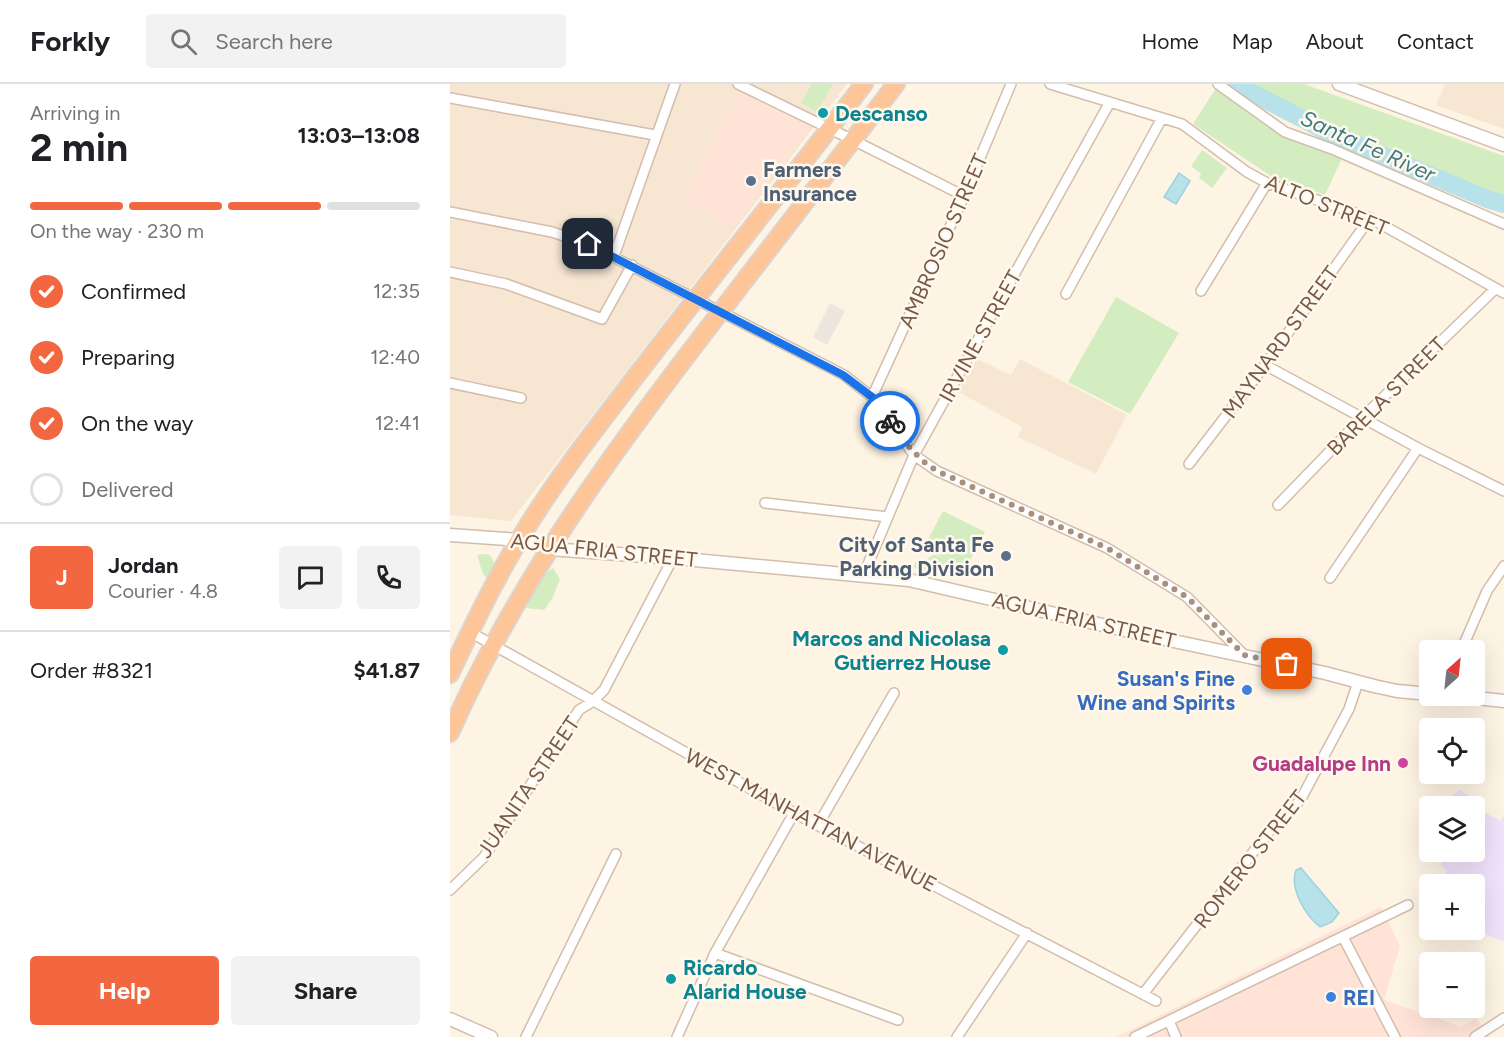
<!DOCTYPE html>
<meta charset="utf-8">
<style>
:root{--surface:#fff;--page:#f2f2f2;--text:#202124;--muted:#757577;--line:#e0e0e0;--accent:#f2673f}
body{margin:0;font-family:Figtree,sans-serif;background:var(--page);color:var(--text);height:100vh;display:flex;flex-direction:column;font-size:22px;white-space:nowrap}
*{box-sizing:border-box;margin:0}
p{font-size:20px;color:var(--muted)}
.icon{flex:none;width:33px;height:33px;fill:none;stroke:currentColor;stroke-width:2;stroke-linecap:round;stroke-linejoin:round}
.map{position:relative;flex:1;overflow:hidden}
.details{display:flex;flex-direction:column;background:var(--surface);width:450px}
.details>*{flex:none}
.needle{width:39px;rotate:27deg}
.buttons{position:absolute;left:969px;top:556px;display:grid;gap:12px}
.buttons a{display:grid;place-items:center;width:66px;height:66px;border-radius:6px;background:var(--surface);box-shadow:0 6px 24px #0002;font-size:30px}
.pin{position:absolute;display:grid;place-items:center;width:51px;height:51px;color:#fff;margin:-26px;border-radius:12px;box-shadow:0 3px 9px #0006}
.courier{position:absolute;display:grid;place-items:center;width:60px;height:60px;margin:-30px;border:4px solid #1a73e8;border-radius:50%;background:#fff;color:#222;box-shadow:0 2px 8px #0007}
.head em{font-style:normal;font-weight:700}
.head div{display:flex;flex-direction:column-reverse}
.head{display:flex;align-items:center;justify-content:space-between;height:102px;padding:0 30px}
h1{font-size:39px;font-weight:700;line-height:45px}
.bar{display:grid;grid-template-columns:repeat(4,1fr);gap:9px 6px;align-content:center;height:72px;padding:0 30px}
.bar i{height:8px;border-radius:4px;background:var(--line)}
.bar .active{background:var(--accent)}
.bar p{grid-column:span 4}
.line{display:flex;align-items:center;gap:15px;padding:0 30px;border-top:2px solid var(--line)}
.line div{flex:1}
.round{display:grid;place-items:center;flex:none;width:63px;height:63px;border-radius:6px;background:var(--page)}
ol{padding:0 30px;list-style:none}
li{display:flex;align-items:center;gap:18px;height:66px}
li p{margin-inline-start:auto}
li .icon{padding:6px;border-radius:50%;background:var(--accent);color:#fff;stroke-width:4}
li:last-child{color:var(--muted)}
li i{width:33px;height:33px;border:3px solid var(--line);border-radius:50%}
.cta{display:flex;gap:12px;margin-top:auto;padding:12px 30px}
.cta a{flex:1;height:69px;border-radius:6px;background:var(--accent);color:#fff;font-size:24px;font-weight:700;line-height:69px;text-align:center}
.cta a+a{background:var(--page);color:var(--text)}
header{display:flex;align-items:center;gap:36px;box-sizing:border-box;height:84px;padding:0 30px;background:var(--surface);border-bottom:2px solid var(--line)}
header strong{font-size:28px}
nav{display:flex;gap:33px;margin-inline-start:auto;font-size:21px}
.search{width:420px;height:54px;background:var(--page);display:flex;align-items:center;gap:15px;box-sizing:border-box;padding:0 21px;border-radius:6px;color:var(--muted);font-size:22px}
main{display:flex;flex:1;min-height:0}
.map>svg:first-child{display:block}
</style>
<header>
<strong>Forkly</strong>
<div class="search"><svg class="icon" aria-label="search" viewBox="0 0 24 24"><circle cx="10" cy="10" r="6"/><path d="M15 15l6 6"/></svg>Search here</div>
<nav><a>Home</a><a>Map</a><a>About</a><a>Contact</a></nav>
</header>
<main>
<section class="details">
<div class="head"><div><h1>2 min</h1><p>Arriving in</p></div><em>13:03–13:08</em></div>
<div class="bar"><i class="active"></i><i class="active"></i><i class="active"></i><i></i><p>On the way · 230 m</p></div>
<ol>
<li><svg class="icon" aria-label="check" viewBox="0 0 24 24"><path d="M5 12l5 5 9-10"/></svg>Confirmed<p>12:35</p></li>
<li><svg class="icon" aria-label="check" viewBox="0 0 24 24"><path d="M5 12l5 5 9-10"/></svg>Preparing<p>12:40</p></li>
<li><svg class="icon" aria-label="check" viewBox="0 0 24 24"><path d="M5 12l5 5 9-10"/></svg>On the way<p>12:41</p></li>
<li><i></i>Delivered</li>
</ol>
<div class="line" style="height:108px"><b class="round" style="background:var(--accent);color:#fff">J</b><div><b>Jordan</b><p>Courier · 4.8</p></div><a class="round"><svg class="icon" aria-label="chat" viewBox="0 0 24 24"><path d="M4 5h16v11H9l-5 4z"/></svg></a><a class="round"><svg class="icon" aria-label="phone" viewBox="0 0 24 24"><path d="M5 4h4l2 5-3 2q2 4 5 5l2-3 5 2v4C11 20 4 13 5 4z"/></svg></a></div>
<div class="line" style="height:78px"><div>Order #8321</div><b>$41.87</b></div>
<div class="cta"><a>Help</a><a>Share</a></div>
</section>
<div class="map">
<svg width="1054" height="953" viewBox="0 0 1054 953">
<rect width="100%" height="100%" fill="#fef4e4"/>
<!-- residential -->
<path fill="#f6e6d2" d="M0,0H397L61,437L0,431Z
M995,0H1054V45L986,21Z
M527,275L561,291L570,275L677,331L646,390L568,353L572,343L507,307Z"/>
<!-- commercial -->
<path fill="#ffe3d7" d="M290,8L361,43L282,145L234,115Z
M931,823L950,862L934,916L1011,943L1026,934L1040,953H666Z"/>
<!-- industrial -->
<path fill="#ede6df" d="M380,219L395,227L377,261L363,253Z"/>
<!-- education -->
<path fill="#f1e1fa" d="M1009,706L1034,719L1030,726L1051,737L1054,730V858L1024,846V801H992L997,796L994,792L997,787L991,782L993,768H1024V723H999L1001,713Z"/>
<!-- green -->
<path fill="#d3edc1" d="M362,0H383L367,28L351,19Z
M778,0H854L1054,72V128L925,78L861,50Z
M766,4L820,44L844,56L892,74L875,111L821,92L743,40Z
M752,66L777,84L762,104L749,94L751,90L741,82Z
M666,213L729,249L680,330L618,298Z
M493,427L535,448L515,486V494L463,484L467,475L474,477L484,470L500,478L474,463Z
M35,470L40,471L45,480L37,494L33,490L27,471Z
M103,484L110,495L102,515L94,526L76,524C83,512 90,491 103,484Z"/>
<!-- water -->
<path fill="#b7e2e9" stroke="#9cd2dc" stroke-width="1.5" d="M729,89L740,97L726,120L714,113Z
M851,784L889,829L882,838L870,843C856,832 839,805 846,786Z"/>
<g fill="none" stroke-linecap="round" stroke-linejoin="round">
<!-- river -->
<path stroke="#b7e2e9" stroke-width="18" d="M785,0L884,51L1037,115L1054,120"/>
<defs>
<path id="minor" d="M288,0L403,56L514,112
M600,0L732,40L797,88L817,99L920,134L1054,209
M768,0L835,48L882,65L1054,140
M0,14L205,51
M0,128L102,148L138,160L394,291L422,313L464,371L487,387L657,464L737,513L794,571
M164,172L225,0
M0,188L56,200L152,235L182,181
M751,207L817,99
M616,210L712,34
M815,281L968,364L1054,407
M0,299L71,314
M422,313L514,112L561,0
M739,380L815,281L920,134
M315,419L438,433
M828,421L913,333L1045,205
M413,492L464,371L660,18
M880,494L968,364
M20,548L344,729L706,917
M1011,567L1037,507L1054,482
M368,741L444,609
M0,806L34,773L129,626L142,618L154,606L223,474
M893,853L945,953
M265,869L448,936
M693,910L822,744L841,728L852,713L899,625L908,598
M719,937L726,953
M76,953L166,770
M227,953L265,869L344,729
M507,953L577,849
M685,953L958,821
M1025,953L1054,934"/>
<path id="tertiary" d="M889,0L1054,61
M0,451L69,456L100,465L223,474L459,496L700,552L875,589L924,602L947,607L980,610
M1008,612L1054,617
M0,935L41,953"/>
<path id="trunk" d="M0,590C21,545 43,499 69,456C105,396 150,339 193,283C266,188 341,95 414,0
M0,649C68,495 169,359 272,226C330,151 388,75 446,0"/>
</defs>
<!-- minor casing -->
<use href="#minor" stroke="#d3bdac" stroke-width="12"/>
<!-- tertiary casing -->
<use href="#tertiary" stroke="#d3bdac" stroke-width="15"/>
<!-- trunk casing -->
<use href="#trunk" stroke="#dcd4cf" stroke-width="20"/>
<!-- minor -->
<use href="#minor" stroke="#fff" stroke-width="9"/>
<!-- tertiary -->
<use href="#tertiary" stroke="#fff" stroke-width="12"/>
<!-- trunk -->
<use href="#trunk" stroke="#fec598" stroke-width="16"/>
</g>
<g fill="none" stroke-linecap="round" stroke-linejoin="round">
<!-- done -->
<path stroke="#a88f7e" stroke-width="6" stroke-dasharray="0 10.8" d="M440,337C454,357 466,374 487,387L657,464L737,513L794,571L837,580"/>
<!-- route -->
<path stroke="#1a73e8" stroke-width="8" d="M138,160L393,291L422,313L440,337"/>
</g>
<!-- markers -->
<g fill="#0f9aa8" stroke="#fff8ec" stroke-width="2">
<circle cx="373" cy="29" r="6"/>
<circle cx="553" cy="566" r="6"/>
<circle cx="221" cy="895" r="6"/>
</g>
<g fill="#5c6f8a" stroke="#fff8ec" stroke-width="2">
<circle cx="301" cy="97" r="6"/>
<circle cx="556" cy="472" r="6"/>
</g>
<g fill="#3f7fe0" stroke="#fff8ec" stroke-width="2">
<circle cx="797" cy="606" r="6"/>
<circle cx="881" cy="913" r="6"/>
</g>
<circle fill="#d1479c" stroke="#fff8ec" stroke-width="2" cx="953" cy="679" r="6"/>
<g text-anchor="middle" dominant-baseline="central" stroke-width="5" stroke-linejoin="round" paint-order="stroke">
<!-- culture labels -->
<g font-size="21" font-weight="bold" fill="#0d838f" stroke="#fff8ec" text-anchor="start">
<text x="385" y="29">Descanso</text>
<text x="541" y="554" text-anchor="end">Marcos and Nicolasa<tspan x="541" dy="24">Gutierrez House</tspan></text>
<text x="233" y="883">Ricardo<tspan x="233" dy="24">Alarid House</tspan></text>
</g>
<!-- service labels -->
<g font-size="21" font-weight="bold" fill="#4e5e75" stroke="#fff8ec" text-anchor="start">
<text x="313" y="85">Farmers<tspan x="313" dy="24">Insurance</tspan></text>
<text x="544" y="460" text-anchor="end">City of Santa Fe<tspan x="544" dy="24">Parking Division</tspan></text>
</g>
<!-- street labels -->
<g font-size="21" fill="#795947" stroke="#fff8ec">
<text transform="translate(877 121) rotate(22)">ALTO STREET</text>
<text transform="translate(493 157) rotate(-66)">AMBROSIO STREET</text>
<text transform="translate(530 252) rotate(-61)">IRVINE STREET</text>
<text transform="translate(830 258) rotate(-54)">MAYNARD STREET</text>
<text transform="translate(936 312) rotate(-45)">BARELA STREET</text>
<text transform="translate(154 466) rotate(6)">AGUA FRIA STREET</text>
<text transform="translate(634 536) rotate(13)">AGUA FRIA STREET</text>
<text transform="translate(78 703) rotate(-56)">JUANITA STREET</text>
<text transform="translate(361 736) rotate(28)">WEST MANHATTAN AVENUE</text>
<text transform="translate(800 775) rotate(-52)">ROMERO STREET</text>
</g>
<!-- shop labels -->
<g font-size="21" font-weight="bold" fill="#366cbe" stroke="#fff8ec" text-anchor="end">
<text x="785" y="594">Susan's Fine<tspan x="785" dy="24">Wine and Spirits</tspan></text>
<text x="893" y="913" text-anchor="start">REI</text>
</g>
<!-- hotel labels -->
<g font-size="21" font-weight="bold" fill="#b23c85" stroke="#fff8ec" text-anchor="end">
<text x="941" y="679">Guadalupe Inn</text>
</g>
<!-- water labels -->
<g font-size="22" font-style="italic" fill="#3c7b87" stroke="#fff8ec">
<text transform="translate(918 62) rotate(24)">Santa Fe River</text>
</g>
</g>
</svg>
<div class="buttons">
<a><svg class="needle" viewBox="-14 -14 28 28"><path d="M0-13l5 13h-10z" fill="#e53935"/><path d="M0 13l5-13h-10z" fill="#757577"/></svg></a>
<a><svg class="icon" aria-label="locate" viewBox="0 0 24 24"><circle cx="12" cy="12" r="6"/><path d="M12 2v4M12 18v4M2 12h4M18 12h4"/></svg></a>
<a><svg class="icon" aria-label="layers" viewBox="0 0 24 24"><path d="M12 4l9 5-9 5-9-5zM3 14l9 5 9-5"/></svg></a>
<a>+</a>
<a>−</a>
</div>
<div class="pin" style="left:837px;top:580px;background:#ea580c"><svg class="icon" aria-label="bag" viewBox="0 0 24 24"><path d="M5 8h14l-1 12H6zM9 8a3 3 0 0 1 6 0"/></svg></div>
<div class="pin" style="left:138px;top:160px;background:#1f2937"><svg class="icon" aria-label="home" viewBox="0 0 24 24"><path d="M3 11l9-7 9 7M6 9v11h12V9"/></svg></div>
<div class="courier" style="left:440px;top:337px"><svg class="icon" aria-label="bike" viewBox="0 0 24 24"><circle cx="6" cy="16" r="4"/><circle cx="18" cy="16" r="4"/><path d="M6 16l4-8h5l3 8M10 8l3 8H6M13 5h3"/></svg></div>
</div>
</main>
